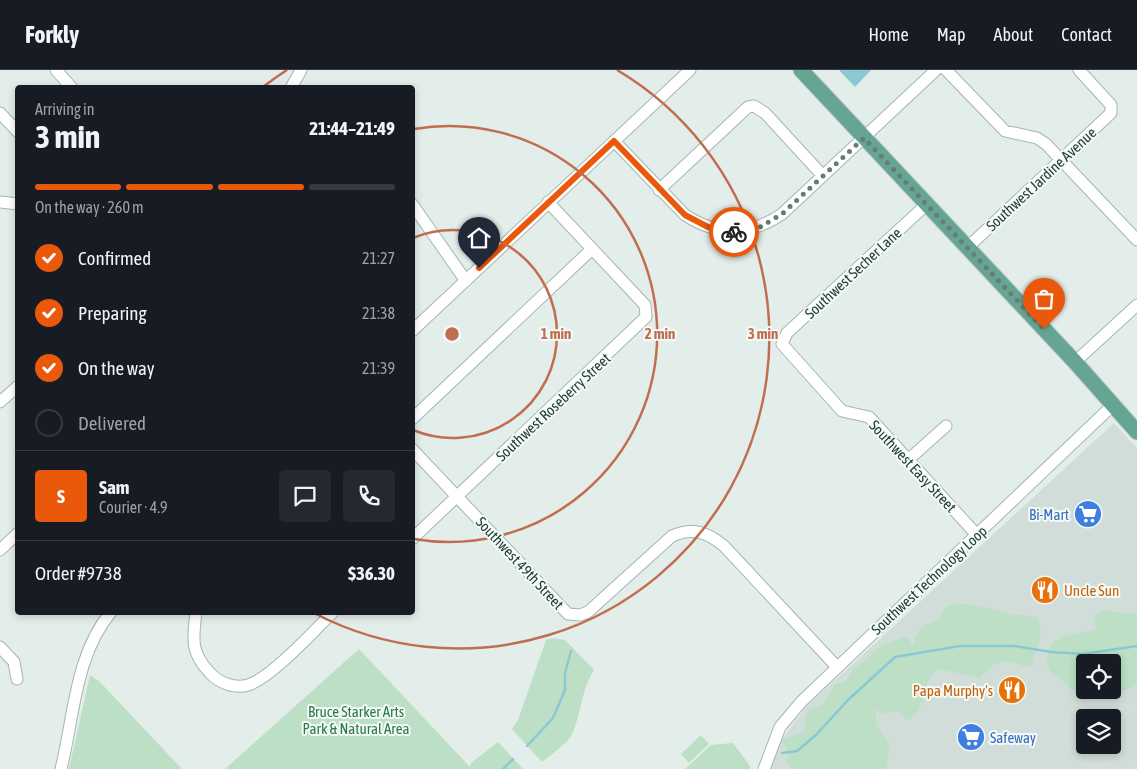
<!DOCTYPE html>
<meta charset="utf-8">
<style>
:root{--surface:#171b24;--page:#242831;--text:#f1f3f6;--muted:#9ea1a6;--line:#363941;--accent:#ea580c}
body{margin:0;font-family:"Asap Condensed",sans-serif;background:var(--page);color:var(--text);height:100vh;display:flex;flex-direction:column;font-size:19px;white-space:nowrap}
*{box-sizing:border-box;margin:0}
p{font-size:16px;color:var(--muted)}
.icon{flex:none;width:28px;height:28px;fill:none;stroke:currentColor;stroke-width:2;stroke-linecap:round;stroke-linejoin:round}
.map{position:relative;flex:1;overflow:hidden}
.sheet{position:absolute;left:15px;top:15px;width:400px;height:530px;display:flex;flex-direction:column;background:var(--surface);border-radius:5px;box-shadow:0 2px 8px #0003}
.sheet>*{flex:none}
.controls{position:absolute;left:1076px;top:584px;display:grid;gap:10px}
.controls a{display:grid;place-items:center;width:45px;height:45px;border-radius:5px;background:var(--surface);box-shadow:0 2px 8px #0003;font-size:25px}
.pin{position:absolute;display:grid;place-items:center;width:42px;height:42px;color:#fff;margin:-51px -21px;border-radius:50% 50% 50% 0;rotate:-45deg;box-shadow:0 0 5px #0007}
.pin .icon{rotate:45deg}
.courier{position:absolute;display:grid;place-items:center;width:50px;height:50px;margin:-25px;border:4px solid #ea580c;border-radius:50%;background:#fff;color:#222;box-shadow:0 1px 6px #0007}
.headline em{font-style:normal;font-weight:700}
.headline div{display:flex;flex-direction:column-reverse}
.headline{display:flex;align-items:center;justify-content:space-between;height:85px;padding:0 20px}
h1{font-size:32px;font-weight:700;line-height:38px}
.bar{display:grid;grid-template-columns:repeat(4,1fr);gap:8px 5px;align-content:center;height:60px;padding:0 20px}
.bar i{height:6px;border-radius:4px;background:var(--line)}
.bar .on{background:var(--accent)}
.bar p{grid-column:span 4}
.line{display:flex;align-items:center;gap:12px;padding:0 20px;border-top:1px solid var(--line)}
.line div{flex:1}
.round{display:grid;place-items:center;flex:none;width:52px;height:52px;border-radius:5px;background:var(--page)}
ol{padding:0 20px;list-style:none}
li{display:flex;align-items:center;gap:15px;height:55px}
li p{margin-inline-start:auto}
li .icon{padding:5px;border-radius:50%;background:var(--accent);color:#fff;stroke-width:4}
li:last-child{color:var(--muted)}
li i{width:28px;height:28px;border:2px solid var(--line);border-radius:50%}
header{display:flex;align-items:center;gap:30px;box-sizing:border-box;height:70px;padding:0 25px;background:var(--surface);border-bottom:1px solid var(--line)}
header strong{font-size:24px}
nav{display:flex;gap:28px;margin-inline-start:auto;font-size:18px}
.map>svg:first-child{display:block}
</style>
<header>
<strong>Forkly</strong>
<nav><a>Home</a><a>Map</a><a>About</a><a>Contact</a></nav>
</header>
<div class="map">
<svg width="1137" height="699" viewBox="0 0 1137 699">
<rect width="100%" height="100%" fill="#e3ede9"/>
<!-- built -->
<path fill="#d1ddd8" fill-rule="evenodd" d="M1114,353L1137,378V699H770L780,672L806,637ZM1085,592H1112V620H1085ZM1085,648H1112V675H1085Z"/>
<!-- green -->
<path fill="#bcdfc5" d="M957,533C977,535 991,538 1011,544C1020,546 1028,545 1037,549C1046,565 1035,579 1032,595L1026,597C1003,588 996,589 980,608L939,599C919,609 929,639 909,650C903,649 902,641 896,641C892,641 888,644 883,644L876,639V654L890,677L886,699H793L786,691L789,682L783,674V669L803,663L806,659L804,649L809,640L823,634L835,615L845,612L854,598L867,590L881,576L904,567L909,568L912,577L918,562L925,555L939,549L947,536Z
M1103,540L1126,544L1137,542V615L1124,621L1113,619L1112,592H1085V620H1105L1102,625C1097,627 1075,622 1071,619C1063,613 1065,610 1052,605L1046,592L1051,574L1065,566L1095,560L1096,555L1094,546Z
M552,568L565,570L594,600C580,622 582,645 571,666C564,676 552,684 542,692L512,659L518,650L546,570Z
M359,579L470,697L471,693L498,672L523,699H225Z
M90,605L99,611L182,699H69Z
M701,665L709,674L689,693L681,684Z
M733,673L750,696V699H685L711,675Z"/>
<!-- water -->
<path fill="#8ac9d4" d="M839,0H871L855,17Z"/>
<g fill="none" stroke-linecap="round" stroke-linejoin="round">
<!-- stream -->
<path stroke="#8ac9d4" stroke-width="2.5" d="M527,676L553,648L565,620V603L571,581
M782,683L797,681L816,665L848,630L895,587L960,576H1014L1051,582L1083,584L1137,576
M503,699L513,689"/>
<defs>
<path id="minor" d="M56,0L72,18
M946,0L1005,61L1037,68L1046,74L1137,170
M291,18L301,0
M0,43L18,62
M614,71L685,145C717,166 750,166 782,144L936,0
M659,120L748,37L754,36L765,43L823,106
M0,132L18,134
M412,134L466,211
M927,134L787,263L782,274L842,341L869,347L977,465
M967,178L1111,43V35L1079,0
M412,261L690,0
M1075,292L1137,235
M0,332L18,316
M412,349L592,179
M412,379L568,544L580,545L588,542L672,466C693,457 707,462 724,476L837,597
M908,390L946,356
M412,469L646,247L645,235L548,132
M0,480L18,463
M196,542C193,569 190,582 210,603C219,613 235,619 248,615C271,608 314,561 333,542
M0,577L14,592L17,609
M61,699C74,647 75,585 111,542
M764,699L780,657L801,632L1113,335"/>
<path id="major" d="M801,0L1075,292L1137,362"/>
</defs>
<!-- minor casing -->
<use href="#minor" stroke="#a5b6b0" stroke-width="13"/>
<!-- major casing -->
<use href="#major" stroke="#c1cac7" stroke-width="17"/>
<!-- minor -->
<use href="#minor" stroke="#fff" stroke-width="11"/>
<!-- major -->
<use href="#major" stroke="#66a494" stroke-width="15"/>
</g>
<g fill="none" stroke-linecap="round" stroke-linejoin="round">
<!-- done -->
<path stroke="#667d75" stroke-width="5" stroke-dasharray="0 9" d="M734,162L760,157L782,144L864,68L1044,259"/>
<!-- route -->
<path stroke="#ea580c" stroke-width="6" d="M479,198L614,71L685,145L708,157L734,162"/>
</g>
<!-- distance rings -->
<g fill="none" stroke="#c16e50" stroke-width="2.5">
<path d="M413 168A104 104 0 1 1 413 360"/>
<path d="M414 59A208 208 0 1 1 414 469"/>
<path d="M263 17A311 311 0 0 1 287 0M617 0A311 311 0 0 1 316 544"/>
</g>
<!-- icons -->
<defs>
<symbol id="supermarket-disc" viewBox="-11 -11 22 22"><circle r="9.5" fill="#3f7fe0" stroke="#f4faf7"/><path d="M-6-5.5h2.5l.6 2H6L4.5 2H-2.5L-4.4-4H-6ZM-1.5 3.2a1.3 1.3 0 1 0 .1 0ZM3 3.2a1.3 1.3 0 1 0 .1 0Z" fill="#fff"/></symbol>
<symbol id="restaurant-disc" viewBox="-11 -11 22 22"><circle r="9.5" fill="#e8710a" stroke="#f4faf7"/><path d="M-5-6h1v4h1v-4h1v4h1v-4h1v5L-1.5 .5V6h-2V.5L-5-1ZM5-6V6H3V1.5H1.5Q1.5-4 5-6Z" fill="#fff"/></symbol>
</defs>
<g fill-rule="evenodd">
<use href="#supermarket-disc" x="1072" y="428" width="32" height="32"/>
<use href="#restaurant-disc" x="1029" y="504" width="32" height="32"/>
<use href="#restaurant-disc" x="996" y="604" width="32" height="32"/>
<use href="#supermarket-disc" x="955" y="651" width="32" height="32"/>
</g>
<g text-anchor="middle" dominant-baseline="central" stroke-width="4" stroke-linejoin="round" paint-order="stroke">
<!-- street labels -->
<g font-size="15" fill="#224037" stroke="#f4faf7">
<text transform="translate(1041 109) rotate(-43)">Southwest Jardine Avenue</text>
<text transform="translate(853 203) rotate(-43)">Southwest Secher Lane</text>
<text transform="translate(553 337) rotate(-43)">Southwest Roseberry Street</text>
<text transform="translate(913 396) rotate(47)">Southwest Easy Street</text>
<text transform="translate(520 493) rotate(47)">Southwest 49th Street</text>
<text transform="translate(929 510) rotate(-43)">Southwest Technology Loop</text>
</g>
<!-- shop labels -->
<g font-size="15" fill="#366cbe" stroke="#f4faf7" text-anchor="end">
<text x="1069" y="444">Bi-Mart</text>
<text x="990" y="667" text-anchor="start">Safeway</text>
</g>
<!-- food labels -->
<g font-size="15" fill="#c56008" stroke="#f4faf7" text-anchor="start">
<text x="1064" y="520">Uncle Sun</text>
<text x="993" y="620" text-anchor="end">Papa Murphy's</text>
</g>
<!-- park labels -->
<g font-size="15" fill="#2b7848" stroke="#f4faf7">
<text x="356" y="641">Bruce Starker Arts<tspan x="356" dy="17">Park &amp; Natural Area</tspan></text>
</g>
</g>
<circle cx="452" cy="264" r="8" fill="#c16e50" stroke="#f4faf7" stroke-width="2.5"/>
<g font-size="15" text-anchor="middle" font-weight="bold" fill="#c16e50" stroke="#f4faf7" stroke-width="4" stroke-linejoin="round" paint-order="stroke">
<text x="556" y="269">1 min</text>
<text x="660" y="269">2 min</text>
<text x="763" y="269">3 min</text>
</g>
</svg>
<div class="controls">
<a><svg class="icon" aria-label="locate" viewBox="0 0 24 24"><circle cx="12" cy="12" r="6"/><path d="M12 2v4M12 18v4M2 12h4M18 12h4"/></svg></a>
<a><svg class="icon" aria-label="layers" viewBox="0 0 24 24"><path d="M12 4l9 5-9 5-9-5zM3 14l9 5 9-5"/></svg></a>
</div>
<div class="pin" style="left:1044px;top:259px;background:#ea580c"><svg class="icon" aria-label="bag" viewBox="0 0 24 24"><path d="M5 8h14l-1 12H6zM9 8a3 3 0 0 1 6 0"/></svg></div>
<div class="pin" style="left:479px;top:198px;background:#1f2937"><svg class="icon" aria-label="home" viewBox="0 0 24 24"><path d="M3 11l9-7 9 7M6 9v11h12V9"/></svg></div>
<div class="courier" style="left:734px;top:162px"><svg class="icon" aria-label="bike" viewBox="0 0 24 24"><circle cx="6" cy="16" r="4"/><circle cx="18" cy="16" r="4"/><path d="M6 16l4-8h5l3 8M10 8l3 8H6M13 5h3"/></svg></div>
<section class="sheet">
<div class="headline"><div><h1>3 min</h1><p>Arriving in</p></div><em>21:44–21:49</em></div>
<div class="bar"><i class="on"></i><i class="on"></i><i class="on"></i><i></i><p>On the way · 260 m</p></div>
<ol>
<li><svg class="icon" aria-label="check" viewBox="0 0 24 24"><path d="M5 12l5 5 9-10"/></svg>Confirmed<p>21:27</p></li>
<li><svg class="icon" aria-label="check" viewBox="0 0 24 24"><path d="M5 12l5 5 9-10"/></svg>Preparing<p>21:38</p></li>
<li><svg class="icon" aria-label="check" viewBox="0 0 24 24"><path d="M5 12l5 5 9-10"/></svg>On the way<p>21:39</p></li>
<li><i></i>Delivered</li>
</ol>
<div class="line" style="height:90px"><b class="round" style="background:var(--accent);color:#fff">S</b><div><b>Sam</b><p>Courier · 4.9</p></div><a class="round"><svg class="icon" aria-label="chat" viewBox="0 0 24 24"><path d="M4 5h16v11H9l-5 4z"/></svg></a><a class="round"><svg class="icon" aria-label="phone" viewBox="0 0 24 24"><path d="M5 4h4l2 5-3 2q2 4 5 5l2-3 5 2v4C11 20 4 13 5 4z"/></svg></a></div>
<div class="line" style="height:65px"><div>Order #9738</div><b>$36.30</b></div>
</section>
</div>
